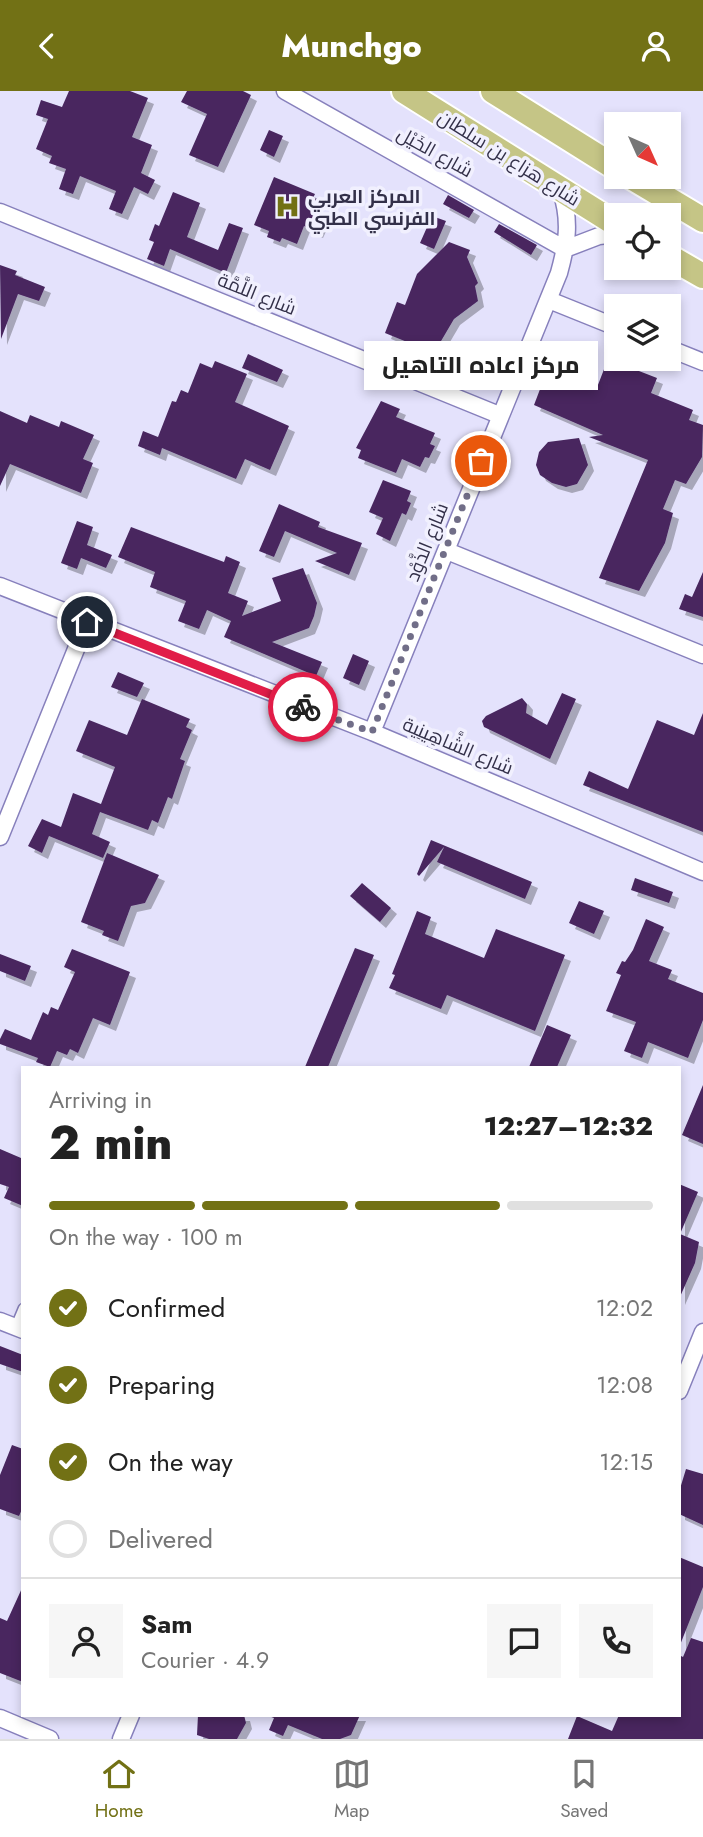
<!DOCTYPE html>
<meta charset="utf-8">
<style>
:root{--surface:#fff;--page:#f6f6f6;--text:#222;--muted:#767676;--line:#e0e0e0;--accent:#727115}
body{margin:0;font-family:Jost,Cairo,sans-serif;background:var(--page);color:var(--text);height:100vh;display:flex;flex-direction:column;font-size:26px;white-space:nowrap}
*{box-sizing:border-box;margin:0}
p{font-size:23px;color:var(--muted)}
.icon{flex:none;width:38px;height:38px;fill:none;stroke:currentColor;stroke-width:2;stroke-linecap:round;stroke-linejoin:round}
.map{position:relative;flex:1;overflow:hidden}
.side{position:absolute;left:21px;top:975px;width:660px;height:651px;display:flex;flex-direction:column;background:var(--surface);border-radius:0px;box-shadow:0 4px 10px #0003}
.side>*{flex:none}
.needle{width:46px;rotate:135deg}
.controls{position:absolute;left:604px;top:21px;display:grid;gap:14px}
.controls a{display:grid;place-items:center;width:77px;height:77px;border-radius:0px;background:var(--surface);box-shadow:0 4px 10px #0003;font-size:35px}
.pin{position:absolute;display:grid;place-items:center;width:60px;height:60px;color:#fff;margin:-30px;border:4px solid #fff;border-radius:50%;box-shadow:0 2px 7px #0007}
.courier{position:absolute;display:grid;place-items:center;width:70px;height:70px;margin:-35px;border:5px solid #e11d48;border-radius:50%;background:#fff;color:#222;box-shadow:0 2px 9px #0007}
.bubble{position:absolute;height:49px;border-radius:0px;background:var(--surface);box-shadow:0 4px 10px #0003;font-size:23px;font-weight:800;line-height:49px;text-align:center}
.summary em{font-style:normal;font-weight:800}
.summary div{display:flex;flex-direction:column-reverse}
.summary{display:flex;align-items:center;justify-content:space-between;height:119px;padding:0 28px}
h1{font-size:46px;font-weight:800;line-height:52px}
.bar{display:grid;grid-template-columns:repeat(4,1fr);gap:10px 7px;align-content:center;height:84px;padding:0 28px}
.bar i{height:9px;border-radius:5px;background:var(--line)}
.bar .current{background:var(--accent)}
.bar p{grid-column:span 4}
.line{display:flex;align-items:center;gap:18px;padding:0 28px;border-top:2px solid var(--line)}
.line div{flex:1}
.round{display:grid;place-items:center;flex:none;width:74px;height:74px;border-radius:0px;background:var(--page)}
ol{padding:0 28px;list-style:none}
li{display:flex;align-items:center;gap:21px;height:77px}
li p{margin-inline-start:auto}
li .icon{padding:7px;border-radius:50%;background:var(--accent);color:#fff;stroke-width:4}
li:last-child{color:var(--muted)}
li i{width:38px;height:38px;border:4px solid var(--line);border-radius:50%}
header{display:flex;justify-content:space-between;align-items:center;height:91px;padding:0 28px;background:var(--accent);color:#fff;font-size:32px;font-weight:800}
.tab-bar{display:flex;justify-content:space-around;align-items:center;height:98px;border-top:2px solid var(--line);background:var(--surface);font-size:19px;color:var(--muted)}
.tab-bar a{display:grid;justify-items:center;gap:4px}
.tab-bar .current{color:var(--accent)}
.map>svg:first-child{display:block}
</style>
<header><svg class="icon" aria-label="back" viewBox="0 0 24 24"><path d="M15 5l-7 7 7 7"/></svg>Munchgo<svg class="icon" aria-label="person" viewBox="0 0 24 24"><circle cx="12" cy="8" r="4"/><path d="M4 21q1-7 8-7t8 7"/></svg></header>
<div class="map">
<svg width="703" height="1648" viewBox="0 0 703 1648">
<defs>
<filter id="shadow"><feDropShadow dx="6" dy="6" stdDeviation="0" flood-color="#0004"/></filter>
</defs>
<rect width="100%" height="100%" fill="#e4e2fc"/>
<!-- building -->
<path fill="#48275f" filter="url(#shadow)" d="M69,0H130L148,7L132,46L152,54L141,82L155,89L148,103L134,96L122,123L109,118L116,100L80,85L73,103L59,98L66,78L49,72L52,65L36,58L48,28L36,24L41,9L62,16Z
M187,0H243L251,4L218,76L189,64L207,23L181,11Z
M269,39L283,45L274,66L260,59Z
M274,86L315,103L313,107L317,108L311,123L323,128L317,141L304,135L297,153L282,147L280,151L267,146L269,140L254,134Z
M173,101L200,112L187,146L218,159L229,132L243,137L226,182L170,158L164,175L147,168L154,151L149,149L155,133L159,135Z
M448,104L474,119L469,127L443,113Z
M432,125L446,130L434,158L420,152Z
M499,133L537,154L531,164L494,141Z
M449,151L470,159L467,166L478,192L475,195L478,210L454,228L434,262L385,242L397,211L405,214L417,183Z
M0,174L17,180L15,184L45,196L39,210L18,203L1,248Z
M558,251L571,256L560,285L596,299L608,268L657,287L651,302L693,319L689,329L703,334L702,366L686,393L675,389L663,418L673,422L665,452L639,500L599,487L648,369L589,346L603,344L534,314Z
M248,263L283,279L277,291L242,277Z
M215,270L247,283L235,311L289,335L270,379L245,368L236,388L162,357L160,364L138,355L143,340L158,346L172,310L176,311L181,299L188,302L200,272L212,277Z
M381,310L400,318L396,326L435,342L430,353L435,355L429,367L425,366L420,376L402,368L396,382L358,367L361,359L356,357Z
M0,320L27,332L30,324L59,336L61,330L94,344L83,368L93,372L81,402L10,373L0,395Z
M579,347L588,374L577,393L566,396L552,392L540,384L536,374L539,361L548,351Z
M383,389L411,400L407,410L411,412L406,424L402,422L390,450L376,443L383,427L369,421Z
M279,413L320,431L318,436L362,452L349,484L315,470L337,462L285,440L274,466L259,460Z
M77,430L93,436L87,454L112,464L106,477L81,467L77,478L61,472Z
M131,436L224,471L226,465L240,471L228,502L248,510L242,525L281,510L272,487L303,477L317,512L314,525L309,537L272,551L322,571L316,585L224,546L231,530L207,519L199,538L178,530L186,510L150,496L155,481L118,466Z
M703,481V526L679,518L685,503L692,506Z
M353,563L369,570L359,594L343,587Z
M118,581L144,592L137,606L111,596Z
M562,602L576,608L550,668L484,636L482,630L486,625L522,607L527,613L526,622L547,634Z
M142,608L190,628L186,636L192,639L180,668L185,670L172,708L168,706L158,732L152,729L148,739L100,721L92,743L110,751L103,767L49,745L42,762L28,755L42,728L61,736L73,702L101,713L115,676L76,660L89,629L127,644Z
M703,622V741L583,694L589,680L628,698L657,629L694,644Z
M431,749L532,791L525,808L437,771L444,756L419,785L417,783Z
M107,762L159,784L145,812L131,815L118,850L102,844L104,840L81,831Z
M635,787L673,801L669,812L631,799Z
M362,792L391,817L380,831L350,805Z
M579,810L604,820L594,843L569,832Z
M417,820L431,826L425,843L484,867L496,838L565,864L535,940L447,904L441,918L389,897L395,884L392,883Z
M646,828L664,836L649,870L672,879L668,888L703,902V929L688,967L648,951L642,967L624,960L636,931L606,920L621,884L616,882L622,870L625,871L633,859Z
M355,857L374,864L328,976H305Z
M72,858L130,881L110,934L93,927L78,962L70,958L67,964L57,960L50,976L36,971L38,967L0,953V948L5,938L31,949L43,921L48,924L51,916L58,919L75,881L64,876Z
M0,863L31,875L25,890L0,880Z
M547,934L571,944L557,976H529Z
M703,994V1053L682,1044Z
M0,1058L21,1067L23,1063V1115L4,1107L9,1096L0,1093Z
M679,1093L698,1101L680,1143L699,1151L695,1172L679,1208Z
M0,1255L23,1264V1281L0,1273Z
M12,1354L23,1358V1416L19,1425L0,1418V1384Z
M686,1378L703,1383V1434L679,1423V1401Z
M679,1466L703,1476V1496L680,1554Z
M23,1495V1591L0,1582V1527L7,1530Z
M691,1547L703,1551V1648H568L577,1625L612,1640L619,1624H679V1564L683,1566Z
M198,1624H244L246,1632L237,1648H209L197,1644Z
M266,1624H360L351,1644L340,1648H322L288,1634L283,1645L269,1639L274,1627Z"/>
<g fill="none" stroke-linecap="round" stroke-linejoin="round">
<defs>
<path id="lane" d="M15,1236L23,1217"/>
<path id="street" d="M285,0L565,158
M0,121L499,324
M565,158L599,145L616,143
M549,209L616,236
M668,257L703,271
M447,460L703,564
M0,495L372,641L703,781
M372,641L559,182C567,153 571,130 561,100
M0,746L87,531
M0,1230L23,1239
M679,1300L703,1241
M0,1627L50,1648
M121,1648L131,1624"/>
<path id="primary" d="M404,0L616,133
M493,0L616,77
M631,86L703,129
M668,165L703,185"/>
</defs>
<!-- lane casing -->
<use href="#lane" stroke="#8780bc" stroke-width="11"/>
<!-- street casing -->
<use href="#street" stroke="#8780bc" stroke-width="19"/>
<!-- primary casing -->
<use href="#primary" stroke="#fff" stroke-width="28"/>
<!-- lane -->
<use href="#lane" stroke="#fff" stroke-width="8"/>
<!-- street -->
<use href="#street" stroke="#fff" stroke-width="16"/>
<!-- primary -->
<use href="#primary" stroke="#c5c586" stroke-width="24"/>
</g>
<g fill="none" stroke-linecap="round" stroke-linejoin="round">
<!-- done -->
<path stroke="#716e88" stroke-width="7" stroke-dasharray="0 12.6" d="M303,616L372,641L481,370"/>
<!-- route -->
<path stroke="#e11d48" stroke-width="9" d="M87,531L303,616"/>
</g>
<!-- icons -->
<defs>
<symbol id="hospital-bare" viewBox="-9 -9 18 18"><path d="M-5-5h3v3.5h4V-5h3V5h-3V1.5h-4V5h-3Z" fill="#727115" stroke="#f1f0fe" stroke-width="2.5" paint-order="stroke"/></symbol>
</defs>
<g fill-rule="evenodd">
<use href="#hospital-bare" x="270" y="98" width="35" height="35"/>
</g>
<g text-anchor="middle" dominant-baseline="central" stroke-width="7" stroke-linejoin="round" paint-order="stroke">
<!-- street labels -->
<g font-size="19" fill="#333049" stroke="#f1f0fe">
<text transform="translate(435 61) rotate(29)">شارع الخَيْل</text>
<text transform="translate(509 67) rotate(32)">شارع هزاع بن سلطان</text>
<text transform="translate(257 203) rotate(22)">شارع اللَّمَّة</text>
<text transform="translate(427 451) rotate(-68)">شارع الذَّوْد</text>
<text transform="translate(458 655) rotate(23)">شارع الشَّاهِينِية</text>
</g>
<!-- poi labels -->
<g font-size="19" font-weight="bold" fill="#333049" stroke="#f1f0fe" text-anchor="start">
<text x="308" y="105">المركز العربي<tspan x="308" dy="22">الفرنسي الطبي</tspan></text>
</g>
</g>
</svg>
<div class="controls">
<a><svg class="needle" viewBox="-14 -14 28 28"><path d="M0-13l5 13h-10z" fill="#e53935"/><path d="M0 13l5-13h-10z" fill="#767676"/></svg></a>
<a><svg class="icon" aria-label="locate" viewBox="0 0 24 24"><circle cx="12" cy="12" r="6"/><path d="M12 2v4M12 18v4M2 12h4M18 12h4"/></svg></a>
<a><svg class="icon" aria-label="layers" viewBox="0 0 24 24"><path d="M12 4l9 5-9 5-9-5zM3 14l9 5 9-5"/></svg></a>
</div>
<div class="pin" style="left:481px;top:370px;background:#ea580c"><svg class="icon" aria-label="bag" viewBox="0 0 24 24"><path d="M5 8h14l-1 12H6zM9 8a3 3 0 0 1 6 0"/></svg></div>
<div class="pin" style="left:87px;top:531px;background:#1f2937"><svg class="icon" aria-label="home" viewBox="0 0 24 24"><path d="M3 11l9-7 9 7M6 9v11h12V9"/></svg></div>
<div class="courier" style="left:303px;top:616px"><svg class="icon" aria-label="bike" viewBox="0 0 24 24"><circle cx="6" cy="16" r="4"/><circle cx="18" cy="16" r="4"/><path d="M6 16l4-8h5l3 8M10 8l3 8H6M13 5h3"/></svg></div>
<div class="bubble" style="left:364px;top:250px;width:234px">مركز اعاده التاهيل</div>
<section class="side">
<div class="summary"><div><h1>2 min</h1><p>Arriving in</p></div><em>12:27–12:32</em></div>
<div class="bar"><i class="current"></i><i class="current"></i><i class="current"></i><i></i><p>On the way · 100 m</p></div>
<ol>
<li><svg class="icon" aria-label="check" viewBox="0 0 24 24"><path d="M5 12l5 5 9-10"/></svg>Confirmed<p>12:02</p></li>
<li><svg class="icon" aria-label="check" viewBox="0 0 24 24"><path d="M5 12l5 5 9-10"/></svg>Preparing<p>12:08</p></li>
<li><svg class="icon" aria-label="check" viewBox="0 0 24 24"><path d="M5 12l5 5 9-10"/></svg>On the way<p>12:15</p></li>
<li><i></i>Delivered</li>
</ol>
<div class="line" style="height:126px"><a class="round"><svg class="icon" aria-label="person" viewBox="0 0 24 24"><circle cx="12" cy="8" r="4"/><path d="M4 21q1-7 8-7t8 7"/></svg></a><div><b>Sam</b><p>Courier · 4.9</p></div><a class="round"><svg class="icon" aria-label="chat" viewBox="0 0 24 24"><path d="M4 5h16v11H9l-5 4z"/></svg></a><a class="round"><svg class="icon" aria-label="phone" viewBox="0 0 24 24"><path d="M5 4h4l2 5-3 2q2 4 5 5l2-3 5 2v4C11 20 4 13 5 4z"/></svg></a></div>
</section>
</div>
<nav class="tab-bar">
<a class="current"><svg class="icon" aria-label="home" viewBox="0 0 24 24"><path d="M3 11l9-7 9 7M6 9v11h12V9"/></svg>Home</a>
<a><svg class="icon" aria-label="map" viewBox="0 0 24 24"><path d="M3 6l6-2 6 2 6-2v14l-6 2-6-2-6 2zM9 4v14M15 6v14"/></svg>Map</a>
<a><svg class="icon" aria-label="saved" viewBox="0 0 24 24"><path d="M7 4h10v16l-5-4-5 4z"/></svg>Saved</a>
</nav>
